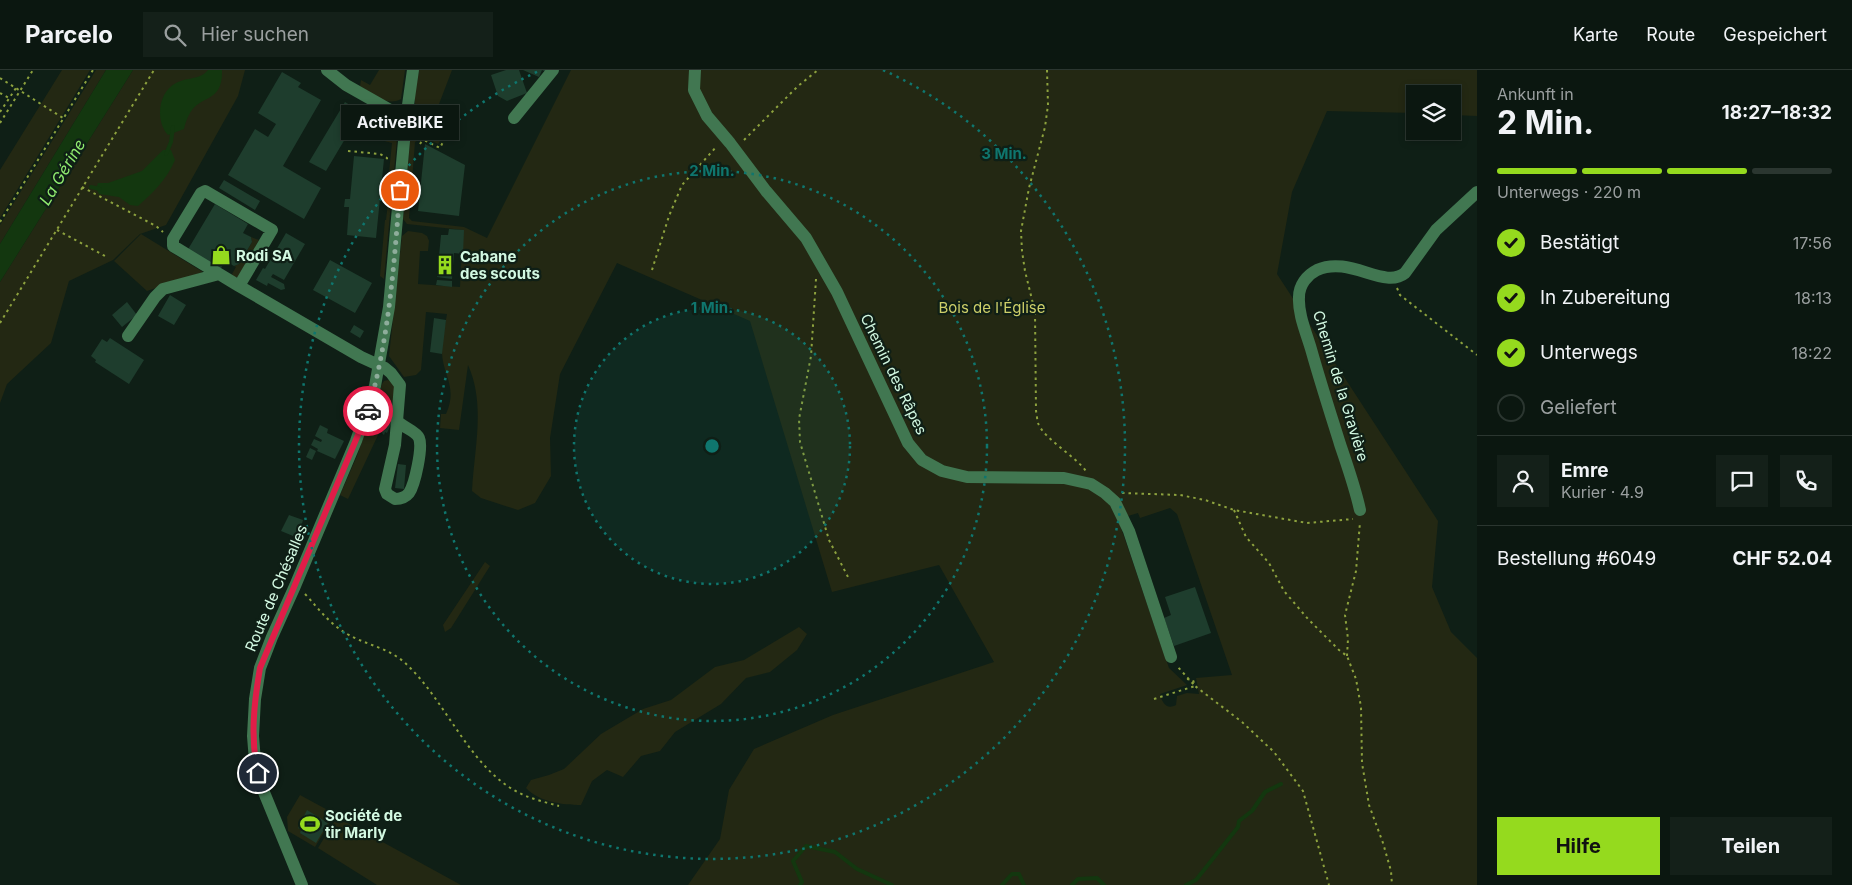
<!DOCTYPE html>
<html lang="de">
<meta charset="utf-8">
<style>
:root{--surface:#0b1710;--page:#142019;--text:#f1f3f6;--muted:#9a9f9f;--line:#2b3630;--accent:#95da1e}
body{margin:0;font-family:Inter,sans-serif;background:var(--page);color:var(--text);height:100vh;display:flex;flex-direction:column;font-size:19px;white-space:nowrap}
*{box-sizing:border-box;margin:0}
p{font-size:16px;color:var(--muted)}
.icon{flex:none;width:28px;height:28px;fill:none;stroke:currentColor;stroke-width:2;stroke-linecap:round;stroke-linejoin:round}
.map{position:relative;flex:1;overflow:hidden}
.panel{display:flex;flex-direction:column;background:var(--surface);width:375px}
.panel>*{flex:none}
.buttons{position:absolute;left:1406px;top:15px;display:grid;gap:10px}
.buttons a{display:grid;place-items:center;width:55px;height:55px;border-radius:0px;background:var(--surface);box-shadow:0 2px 8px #0003,0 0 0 1px var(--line);font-size:25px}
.pin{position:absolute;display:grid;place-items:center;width:42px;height:42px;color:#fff;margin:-21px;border:2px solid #fff;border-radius:50%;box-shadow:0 1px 5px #0007}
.courier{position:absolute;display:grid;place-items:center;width:50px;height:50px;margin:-25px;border:4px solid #e11d48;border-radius:50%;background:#fff;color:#222;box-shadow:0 1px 6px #0007}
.bubble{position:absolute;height:35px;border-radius:0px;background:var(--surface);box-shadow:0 2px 8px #0003,0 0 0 1px var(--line);font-size:16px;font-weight:700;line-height:35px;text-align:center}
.summary em{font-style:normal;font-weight:700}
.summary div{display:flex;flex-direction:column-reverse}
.summary{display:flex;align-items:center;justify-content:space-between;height:85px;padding:0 20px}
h1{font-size:32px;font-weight:700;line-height:38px}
.bar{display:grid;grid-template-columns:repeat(4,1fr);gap:8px 5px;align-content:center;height:60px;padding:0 20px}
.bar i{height:6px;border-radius:4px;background:var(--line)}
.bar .selected{background:var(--accent)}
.bar p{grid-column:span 4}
.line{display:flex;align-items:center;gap:12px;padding:0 20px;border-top:1px solid var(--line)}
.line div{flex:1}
.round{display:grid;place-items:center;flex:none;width:52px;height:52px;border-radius:0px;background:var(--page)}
ol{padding:0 20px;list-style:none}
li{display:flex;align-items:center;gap:15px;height:55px}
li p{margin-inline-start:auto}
li .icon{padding:5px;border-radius:50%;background:var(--accent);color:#111;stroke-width:4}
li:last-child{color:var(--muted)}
li i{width:28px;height:28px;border:2px solid var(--line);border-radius:50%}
.primary-button{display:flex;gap:10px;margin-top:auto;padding:10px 20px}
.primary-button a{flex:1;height:58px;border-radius:0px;background:var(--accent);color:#111;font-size:20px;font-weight:700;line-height:58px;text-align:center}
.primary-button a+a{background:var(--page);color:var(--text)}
header{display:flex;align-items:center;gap:30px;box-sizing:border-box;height:70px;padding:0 25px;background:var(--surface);border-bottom:1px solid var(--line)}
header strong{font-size:24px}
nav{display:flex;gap:28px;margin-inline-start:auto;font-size:18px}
.search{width:350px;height:45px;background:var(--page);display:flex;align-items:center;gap:12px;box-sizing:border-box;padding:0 18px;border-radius:0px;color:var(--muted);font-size:19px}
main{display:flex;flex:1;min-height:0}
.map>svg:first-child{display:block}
</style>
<header>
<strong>Parcelo</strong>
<div class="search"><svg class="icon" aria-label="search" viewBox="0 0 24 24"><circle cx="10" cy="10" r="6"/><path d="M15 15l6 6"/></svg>Hier suchen</div>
<nav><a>Karte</a><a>Route</a><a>Gespeichert</a></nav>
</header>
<main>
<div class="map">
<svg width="1477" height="815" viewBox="0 0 1477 815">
<rect width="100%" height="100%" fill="#0f1f16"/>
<!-- green -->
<path fill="#232813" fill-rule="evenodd" d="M62,0H90L0,148V100Z
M96,0H106L0,174V155Z
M133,0H245L238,26L166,155L140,164L113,190L69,211L51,273L7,314L0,333V212Z
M379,0H405L401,29C386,37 373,24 360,16L361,10L370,15Z
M419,0H452L431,55C407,41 416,23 419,0Z
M571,0H1477V46L1453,45L1452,24H1415V43L1327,41L1292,122L1277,204L1438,451L1432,517L1451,562L1477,588V815H688L720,769L729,720L754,679L833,645L994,592L939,495L832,522L750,251L617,193L560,304L550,368L551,406L535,433L518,440L481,428L472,421C474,379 486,335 468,295L459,360L440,358L441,344H446C458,317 443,306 442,283C442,270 445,256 447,244L426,242L421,300L416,305L404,307L389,286L402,166L408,161L422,163L427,166L429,171L428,181H420L418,214L460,217L463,160L407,154L403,149L410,71L413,66L422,63L440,71L438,74L428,69H420L415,72L409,148L412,151L464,157L487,168ZM1170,438L1177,444L1232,605L1196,608L1199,624L1187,623L1177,626L1176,635C1167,640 1162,633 1160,624L1187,615L1169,598L1118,449L1138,443L1140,448Z
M379,56L381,57L380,66L397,69L384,209L380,206L385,150H386L389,123L387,122L392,73L377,69Z
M141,164L203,202L147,221L114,191Z
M251,167L259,170L238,207H234L232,204L236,197L234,196L239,194L252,172Z
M388,310L394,313V332L386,331L384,343L393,345L392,348H386L348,429L340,425L357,386L382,314L384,311Z
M485,492L490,496L451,558L445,562L443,555Z
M799,557L807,564L797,580L770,602L746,608L721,634L675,662L660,681L641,686L623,707L607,700L592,711L581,735C563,735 539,732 526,718L531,710L549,705L564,699L601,664L643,639L671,630L715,597L744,590Z
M300,725L335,744L315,777L288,761L287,747Z
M337,747L461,815H377L318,778Z"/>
<!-- water -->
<path fill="#13370f" d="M106,0H133L0,212V174Z
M208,0H222C223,33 201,24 190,43C187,48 185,54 184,59L168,65C155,51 158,22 176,13C187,7 200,10 208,0Z
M163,80H171L175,90C167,109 153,123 138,136L130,135L119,127L99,124L96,118L98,113H108L142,101Z"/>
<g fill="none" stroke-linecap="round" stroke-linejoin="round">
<!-- stream -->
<path stroke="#13370f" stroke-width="4" d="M166,84L171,72L173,57
M91,117L100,119
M800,815L802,812L793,791L806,776L835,782L857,799L892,815
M1002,815L1012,804H1019L1024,815
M1072,815L1078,809L1097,808L1104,815
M1186,815L1196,810L1238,757L1239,751L1252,741L1265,722L1281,714"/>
</g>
<!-- building -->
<path fill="#1e3d2d" d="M506,0H519L527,23L507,31L498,26L491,5Z
M523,0H549L548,3L542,0L539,7Z
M282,2L301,13L298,17L321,30L283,96L321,118L304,149L228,105L255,59L268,67L276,54L258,43Z
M345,32L361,42L326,101L309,92Z
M425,74L465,95L459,146L418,141Z
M354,86L384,89L376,168L347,165L349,137H344L345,129H350Z
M224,110L260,131L255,140L219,118Z
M215,134L248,154L243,163L251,167L252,172L239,194L234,196L225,191L220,200L187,181Z
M449,159L464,160L463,184L454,183L452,209L437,207L441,165H448Z
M286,163L305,174L284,210L273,204L271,207L284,214L285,219L281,220L268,213L267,216L256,210L263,198L265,199Z
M330,190L372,213L355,243L313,220Z
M437,210L452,211V217L436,215Z
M170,225L186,235L174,255L158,246Z
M127,232L137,245L122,257L112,245Z
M434,248L446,250L442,284L430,282Z
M354,255L364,261L360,268L350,262Z
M110,268L144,290L129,314L95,292L96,290L91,286L102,269L107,272Z
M387,350L392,352L387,363L385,362L384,365L382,363Z
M320,355L328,359L327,363L344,371L335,389L317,381L318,379L311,375L314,369L321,372L322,370L315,366Z
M310,378L316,381L312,390L306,387Z
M398,394L406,395L404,419L395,418Z
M289,445L303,450L298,468L281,461Z
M1195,517L1211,563L1174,576L1164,548L1171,545L1165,527Z
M307,740L328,753L316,773L300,763L301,760L298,758Z"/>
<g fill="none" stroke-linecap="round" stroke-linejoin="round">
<!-- path -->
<path stroke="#8da23e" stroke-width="2" stroke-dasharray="2.5 4" stroke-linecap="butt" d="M1047,0L1048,35L1045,57L1029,118L1021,161L1022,181L1025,201L1035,242L1036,341C1037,345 1037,350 1038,353C1044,369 1074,385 1086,401
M0,8L63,48
M0,23L9,28
M0,42L16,18
M0,53L33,0
M744,70L798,16L818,0
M420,74L422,71H426L440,78L445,68
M348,81L380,84L387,88V92
M82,117L156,156L163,162
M0,152L93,0
M57,160L105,186
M652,200L669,146L682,115L717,76
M816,209L811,286L799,349L800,372L829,470L848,507
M1397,218L1400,225L1477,285
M0,253L154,0
M1122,423L1180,425L1205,430L1234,440L1307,453L1353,449
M1234,440L1246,467L1269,493L1284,521L1308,549L1339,580L1347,586L1356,609L1361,637L1362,693L1369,735L1383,773L1391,801L1392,815
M305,524C320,540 329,554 349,565C367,575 388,578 404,592C447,630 471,704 526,726C536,730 548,733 559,736
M1347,586L1348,569L1345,545L1356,501L1360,452
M1187,609L1193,610L1195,616L1242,652L1274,682L1303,721L1329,815
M1154,629L1195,616L1177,596"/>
<!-- minor -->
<path stroke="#417751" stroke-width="12" d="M327,0L346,15L406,49
M695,0L694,20L707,46L730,73L766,121L806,168L837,222L908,373L922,390L942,401L967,407L1064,408L1091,414L1105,423L1115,432L1129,461L1171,587
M514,48L553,0
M239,216L173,176V169L201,123L205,121L272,160L239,216L361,287L385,298L391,303L400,315L397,351
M128,266L155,227L163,219L219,204
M397,351C404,358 416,361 419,368C423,377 415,414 409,423C405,428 401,429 395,429L387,424L385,419L395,375Z
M1360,440C1355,417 1347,395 1340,374C1330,342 1320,311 1311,279C1306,262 1298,244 1299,227C1299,215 1307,205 1317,200C1350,185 1384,220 1405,203L1436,160L1477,122
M302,815L261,715L255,691L253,666L255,629L260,598L272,567L295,516L356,371L375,316L389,237L406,49L413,0"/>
</g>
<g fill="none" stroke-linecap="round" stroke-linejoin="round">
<!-- done -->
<path stroke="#8ead9b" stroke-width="5" stroke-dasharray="0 9" d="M368,341C389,270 394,194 400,120"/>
<!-- route -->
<path stroke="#e11d48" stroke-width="6" d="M258,703C250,668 254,633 260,598L368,341"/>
</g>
<!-- distance rings -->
<circle cx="712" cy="376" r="138" fill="#0f766e" fill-opacity=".12"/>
<g fill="none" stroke="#0f766e" stroke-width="2.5" stroke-dasharray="2.5 5">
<circle cx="712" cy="376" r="138"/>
<circle cx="712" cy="376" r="275"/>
<path d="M883 0A413 413 0 1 1 541 0"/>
</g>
<!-- icons -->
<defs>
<symbol id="shop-bare" viewBox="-9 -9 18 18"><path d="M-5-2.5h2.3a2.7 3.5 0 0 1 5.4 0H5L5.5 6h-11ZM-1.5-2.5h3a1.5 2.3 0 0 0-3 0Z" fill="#95da1e" stroke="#0f1f16" stroke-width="2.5" paint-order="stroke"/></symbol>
<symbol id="building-bare" viewBox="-9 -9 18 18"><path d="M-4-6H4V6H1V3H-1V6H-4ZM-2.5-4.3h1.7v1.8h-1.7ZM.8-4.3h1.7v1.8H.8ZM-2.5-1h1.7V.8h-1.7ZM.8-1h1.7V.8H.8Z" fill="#95da1e" stroke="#0f1f16" stroke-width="2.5" paint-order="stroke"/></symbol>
<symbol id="stadium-bare" viewBox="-9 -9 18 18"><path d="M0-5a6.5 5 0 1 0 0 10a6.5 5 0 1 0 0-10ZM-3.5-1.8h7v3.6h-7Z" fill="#95da1e" stroke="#0f1f16" stroke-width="2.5" paint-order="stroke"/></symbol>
</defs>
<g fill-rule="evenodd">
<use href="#shop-bare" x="207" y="171" width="28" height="28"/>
<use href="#building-bare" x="431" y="181" width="28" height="28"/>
<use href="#stadium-bare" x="296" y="740" width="28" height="28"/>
</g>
<g text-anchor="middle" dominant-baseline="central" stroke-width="4.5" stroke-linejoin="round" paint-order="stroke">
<!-- poi labels -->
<g font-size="15" font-weight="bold" fill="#d3f9e2" stroke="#0f1f16" text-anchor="start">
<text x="236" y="185">Rodi SA</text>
<text x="460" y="186">Cabane<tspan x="460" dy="17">des scouts</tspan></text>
<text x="325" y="745">Société de<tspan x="325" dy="17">tir Marly</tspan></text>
</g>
<!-- park labels -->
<g font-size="15" fill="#cdcf69" stroke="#0f1f16">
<text x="992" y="237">Bois de l'Église</text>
</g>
<!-- street labels -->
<g font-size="15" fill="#d3f9e2" stroke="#0f1f16">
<text transform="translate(894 304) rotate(64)">Chemin des Râpes</text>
<text transform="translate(1341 316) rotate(73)">Chemin de la Gravière</text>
<text transform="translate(276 518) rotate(-67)">Route de Chésalles</text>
</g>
<!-- water labels -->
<g font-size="16" font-style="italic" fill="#90eb6f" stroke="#0f1f16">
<text transform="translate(62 102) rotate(-59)">La Gérine</text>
</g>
</g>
<circle cx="712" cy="376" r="8" fill="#0f766e" stroke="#0f1f16" stroke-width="2.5"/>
<g font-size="15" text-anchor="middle" font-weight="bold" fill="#0f766e" stroke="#0f1f16" stroke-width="4.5" stroke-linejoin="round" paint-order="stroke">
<text x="1004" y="89">3 Min.</text>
<text x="712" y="106">2 Min.</text>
<text x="712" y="243">1 Min.</text>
</g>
</svg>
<div class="buttons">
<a><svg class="icon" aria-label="layers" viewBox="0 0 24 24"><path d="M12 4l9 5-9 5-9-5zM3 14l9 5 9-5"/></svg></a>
</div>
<div class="pin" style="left:400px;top:120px;background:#ea580c"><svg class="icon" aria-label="bag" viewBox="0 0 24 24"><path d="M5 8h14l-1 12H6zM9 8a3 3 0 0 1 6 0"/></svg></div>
<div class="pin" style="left:258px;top:703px;background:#1f2937"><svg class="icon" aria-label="home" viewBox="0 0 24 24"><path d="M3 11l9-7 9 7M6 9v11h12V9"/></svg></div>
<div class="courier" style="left:368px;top:341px"><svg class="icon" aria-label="car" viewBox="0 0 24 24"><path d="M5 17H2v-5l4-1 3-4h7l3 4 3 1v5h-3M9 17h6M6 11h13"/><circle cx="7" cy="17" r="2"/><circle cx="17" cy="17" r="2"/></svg></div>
<div class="bubble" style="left:341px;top:35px;width:118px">ActiveBIKE</div>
</div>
<section class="panel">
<div class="summary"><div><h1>2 Min.</h1><p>Ankunft in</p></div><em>18:27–18:32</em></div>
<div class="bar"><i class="selected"></i><i class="selected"></i><i class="selected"></i><i></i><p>Unterwegs · 220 m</p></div>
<ol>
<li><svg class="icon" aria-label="check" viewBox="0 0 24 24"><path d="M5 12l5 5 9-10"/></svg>Bestätigt<p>17:56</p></li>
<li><svg class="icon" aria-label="check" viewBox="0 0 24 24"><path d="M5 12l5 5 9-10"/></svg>In Zubereitung<p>18:13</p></li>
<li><svg class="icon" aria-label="check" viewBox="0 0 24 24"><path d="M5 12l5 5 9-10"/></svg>Unterwegs<p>18:22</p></li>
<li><i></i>Geliefert</li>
</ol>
<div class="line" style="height:90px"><a class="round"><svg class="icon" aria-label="person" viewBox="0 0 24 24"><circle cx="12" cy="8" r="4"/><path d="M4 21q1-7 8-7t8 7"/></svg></a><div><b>Emre</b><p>Kurier · 4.9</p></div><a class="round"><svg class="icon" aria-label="chat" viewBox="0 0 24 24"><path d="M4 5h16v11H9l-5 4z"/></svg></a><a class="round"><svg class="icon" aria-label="phone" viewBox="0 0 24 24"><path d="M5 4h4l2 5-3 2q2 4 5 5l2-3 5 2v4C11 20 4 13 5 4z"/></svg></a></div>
<div class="line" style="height:65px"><div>Bestellung #6049</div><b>CHF 52.04</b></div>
<div class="primary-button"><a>Hilfe</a><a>Teilen</a></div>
</section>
</main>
